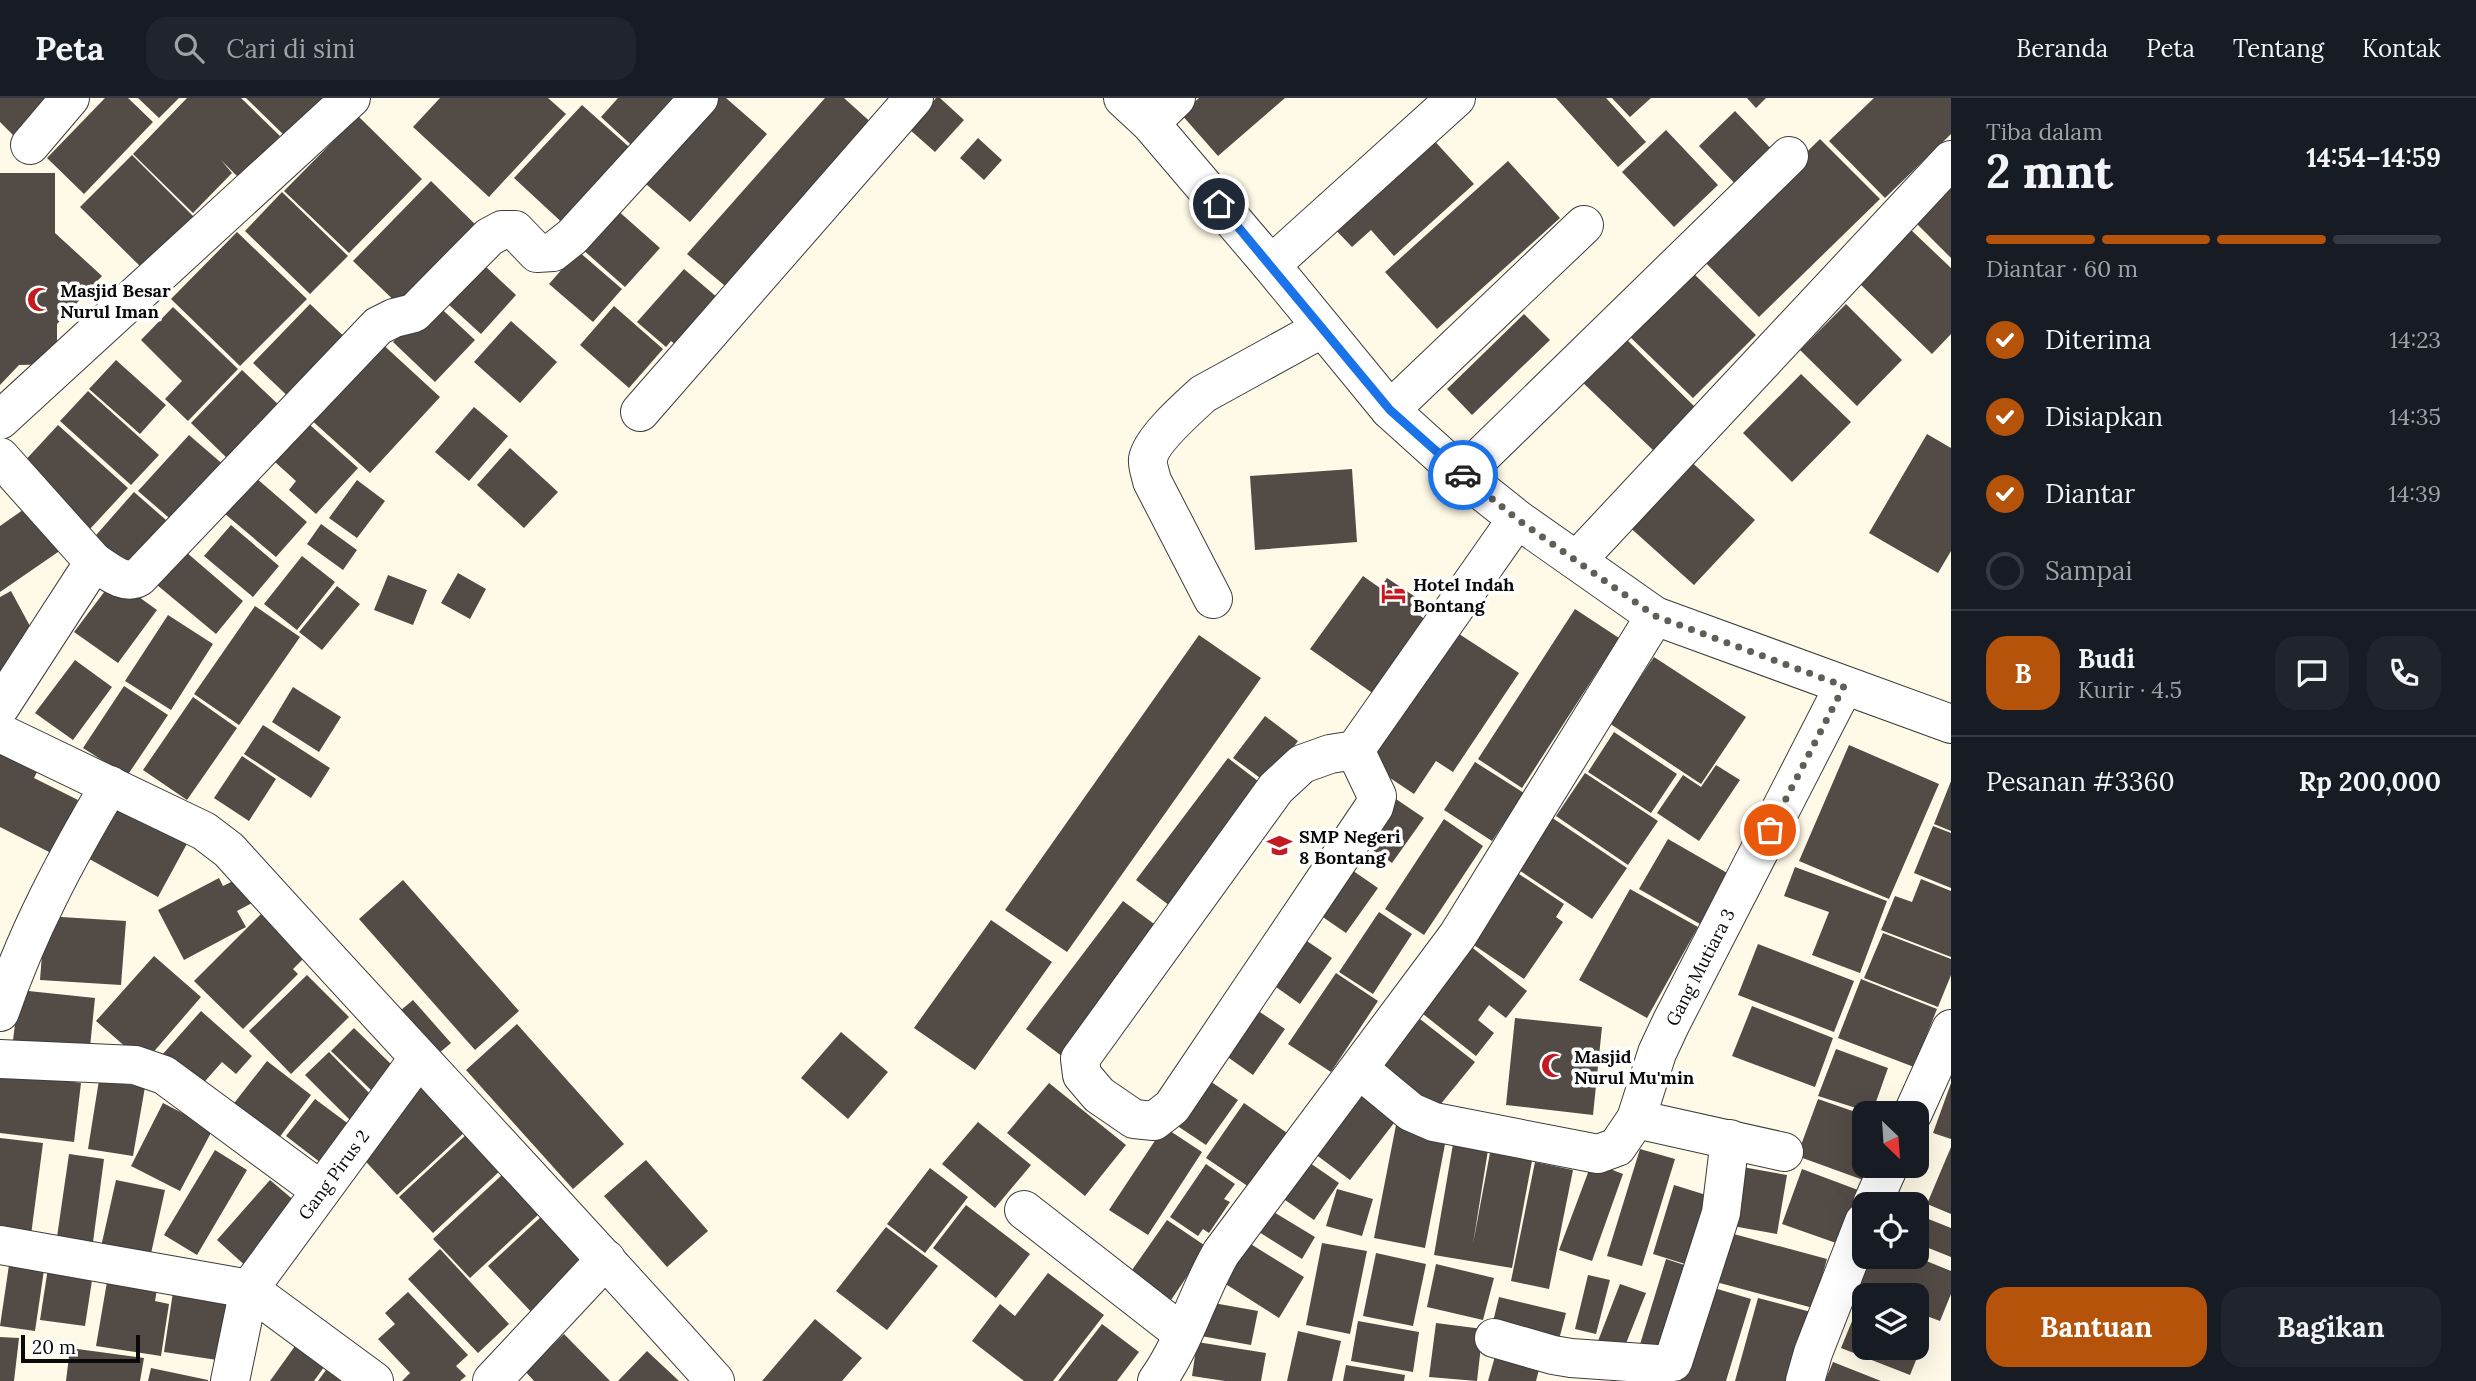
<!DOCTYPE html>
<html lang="id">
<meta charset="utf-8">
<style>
:root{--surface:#171b24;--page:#20242c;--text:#f1f3f6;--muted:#9ea1a6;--line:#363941;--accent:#b45309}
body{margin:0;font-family:Lora,serif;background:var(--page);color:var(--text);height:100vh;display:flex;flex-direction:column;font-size:26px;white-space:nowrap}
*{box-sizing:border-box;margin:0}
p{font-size:23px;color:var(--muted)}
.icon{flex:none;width:38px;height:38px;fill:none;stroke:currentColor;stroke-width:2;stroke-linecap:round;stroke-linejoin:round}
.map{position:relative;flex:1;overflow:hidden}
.side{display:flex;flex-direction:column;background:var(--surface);width:525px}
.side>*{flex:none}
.needle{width:46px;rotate:155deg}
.controls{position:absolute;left:1852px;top:1003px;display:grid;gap:14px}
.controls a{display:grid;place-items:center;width:77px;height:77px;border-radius:14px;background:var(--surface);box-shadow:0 7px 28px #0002;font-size:35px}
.scale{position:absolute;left:21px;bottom:18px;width:119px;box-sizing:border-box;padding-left:7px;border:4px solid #0a0a0a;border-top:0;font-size:19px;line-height:24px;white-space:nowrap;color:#0a0a0a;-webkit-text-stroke:5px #fff;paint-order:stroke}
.pin{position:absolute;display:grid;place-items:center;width:60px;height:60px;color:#fff;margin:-30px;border:4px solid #fff;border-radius:50%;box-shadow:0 2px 7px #0007}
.courier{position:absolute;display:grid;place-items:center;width:70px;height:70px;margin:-35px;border:5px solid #1a73e8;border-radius:50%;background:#fff;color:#222;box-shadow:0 2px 9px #0007}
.overview em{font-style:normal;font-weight:800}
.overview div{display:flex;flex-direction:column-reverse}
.overview{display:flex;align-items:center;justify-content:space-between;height:119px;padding:0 35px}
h1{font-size:46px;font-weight:800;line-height:52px}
.bar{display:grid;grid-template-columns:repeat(4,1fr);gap:10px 7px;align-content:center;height:84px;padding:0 35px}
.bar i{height:9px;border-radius:5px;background:var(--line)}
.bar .selected{background:var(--accent)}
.bar p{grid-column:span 4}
.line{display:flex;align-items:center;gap:18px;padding:0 35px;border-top:2px solid var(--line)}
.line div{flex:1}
.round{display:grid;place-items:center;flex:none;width:74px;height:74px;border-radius:21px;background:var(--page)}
ol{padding:0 35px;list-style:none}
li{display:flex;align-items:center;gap:21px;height:77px}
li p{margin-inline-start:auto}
li .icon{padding:7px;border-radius:50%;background:var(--accent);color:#fff;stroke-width:4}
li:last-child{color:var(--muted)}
li i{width:38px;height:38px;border:4px solid var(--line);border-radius:50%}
.cta{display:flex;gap:14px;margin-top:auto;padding:14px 35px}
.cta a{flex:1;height:80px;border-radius:21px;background:var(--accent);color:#fff;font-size:28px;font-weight:800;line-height:80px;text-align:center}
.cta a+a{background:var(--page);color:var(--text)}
header{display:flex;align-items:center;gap:42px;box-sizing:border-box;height:98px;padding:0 35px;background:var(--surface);border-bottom:2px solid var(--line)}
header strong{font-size:33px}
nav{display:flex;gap:38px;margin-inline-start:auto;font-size:24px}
.search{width:490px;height:63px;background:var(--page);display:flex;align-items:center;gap:18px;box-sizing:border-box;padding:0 24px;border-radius:21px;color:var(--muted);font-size:26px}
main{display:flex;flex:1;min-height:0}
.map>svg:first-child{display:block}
</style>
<header>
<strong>Peta</strong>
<div class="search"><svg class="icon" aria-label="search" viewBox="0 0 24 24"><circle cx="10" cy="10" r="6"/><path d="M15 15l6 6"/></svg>Cari di sini</div>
<nav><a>Beranda</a><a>Peta</a><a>Tentang</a><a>Kontak</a></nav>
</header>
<main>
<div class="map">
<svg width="1951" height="1283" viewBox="0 0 1951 1283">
<rect width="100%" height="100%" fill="#fffae7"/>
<!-- building -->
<path fill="#534b46" d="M0,0H46L18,42L0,24Z
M105,0H128L153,24L84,96L47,60Z
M138,0H179L159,20Z
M187,0H241L280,38L239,80L221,62L232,75L193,115L133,56Z
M246,0H330L289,42Z
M440,0H548L566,16L489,99L413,29Z
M618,0H692L640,55L601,19Z
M710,0H726L767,36L690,124L639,80Z
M825,0H844L875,28L730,192L687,156Z
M936,0H940L964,22L935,54L909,31Z
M1199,0H1285L1218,58L1181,16Z
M1556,0H1606L1646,44L1618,69Z
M1612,0H1651L1630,19Z
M1747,0H1766L1756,10Z
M1874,0H1951V36L1885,100L1829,43Z
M582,7L637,56L568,130L514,80Z
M1735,13L1779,59L1743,94L1699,48Z
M358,18L422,81L349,155L284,93Z
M1666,32L1718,87L1674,129L1622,74Z
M1430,38L1474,86L1394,158L1371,132L1352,149L1331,127Z
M978,40L1002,62L984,82L960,60Z
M1820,41L1880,101L1759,219L1700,159Z
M132,57L194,119L143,171L80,109Z
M1508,63L1560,120L1437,231L1385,174Z
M0,75H55V135L102,178L57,226V266L19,267L0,287Z
M1951,81V160L1912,121Z
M431,83L482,133L405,213L353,163Z
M282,94L348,158L310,196L245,133Z
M616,111L660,150L625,189L581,150Z
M1910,131L1951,170V236L1932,256L1858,184Z
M237,134L307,201L240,268L171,201Z
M578,153L622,191L593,224L549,186Z
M484,167L516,197L481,236L448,206Z
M684,171L725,206L683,253L671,243L666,249L637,224Z
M1689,171L1756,237L1693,300L1626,235Z
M432,202L475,242L435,284L393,244Z
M310,206L353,247L296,306L253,265Z
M1846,206L1902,262L1857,308L1800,252Z
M614,208L663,251L629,290L580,247Z
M173,209L238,271L188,323L165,301L182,283L141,242Z
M1524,216L1550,242L1472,317L1447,291Z
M511,223L557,264L520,305L474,264Z
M1620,235L1697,311L1655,354L1577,279Z
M378,242L440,299L370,375L308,319Z
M116,262L166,307L140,336L89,291Z
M242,272L281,309L229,362L191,325Z
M1801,276L1851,324L1792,384L1743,335Z
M88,293L159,357L131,387L60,323Z
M474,309L508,338L469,383L435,354Z
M300,318L358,370L316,416L289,392L296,383L265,355Z
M58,327L128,390L90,431L20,368Z
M1927,336L1951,350V453L1938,475L1869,435Z
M189,337L226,369L175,425L138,393Z
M510,350L558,394L524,430L477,387Z
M1686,359L1755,422L1694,487L1625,425Z
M1352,371L1357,444L1255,452L1250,378Z
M249,374L307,424L276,459L218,410Z
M357,382L385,403L357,440L329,420Z
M134,394L174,429L130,479L90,444Z
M30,407L61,452L0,494V428Z
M321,426L357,452L343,472L307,446Z
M231,427L279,468L253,499L204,458Z
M179,448L243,503L216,536L151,482Z
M302,458L335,484L297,532L264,506Z
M458,475L486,491L470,521L441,505Z
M388,477L427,492L413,527L374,512Z
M1363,478L1380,490L1387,480L1417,500L1410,510L1431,526L1378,599L1310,551Z
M114,481L157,512L118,565L74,534Z
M337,488L360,506L322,552L299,534Z
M11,493L37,541L19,563L0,573V499Z
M255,508L300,539L239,627L194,596Z
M1575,511L1619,540L1522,690L1478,661Z
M168,517L213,546L171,612L125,583Z
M1453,532L1519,575L1453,674L1436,663L1414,696L1366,664Z
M1199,537L1261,580L1067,854L1005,812Z
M1654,559L1746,619L1701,686L1609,625Z
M75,562L112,589L73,642L35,615Z
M124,588L168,617L127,678L83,650Z
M293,589L341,619L319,654L272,624Z
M193,599L237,630L187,702L143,672Z
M1265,618L1298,643L1267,685L1233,660Z
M263,627L330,670L311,700L244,656Z
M1614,634L1677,676L1651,715L1588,674Z
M1849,647L1939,686L1889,801L1799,763Z
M0,652L38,672L34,680L78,702L51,755L0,729Z
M242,658L276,681L249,723L214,700Z
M1228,660L1267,690L1174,811L1136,782Z
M1475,664L1524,695L1492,743L1444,712Z
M1716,667L1740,682L1699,743L1657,715L1683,677L1701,689Z
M1585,675L1658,723L1628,767L1556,718Z
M1951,683V733L1934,726Z
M1396,701L1424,720L1392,765L1364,746Z
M116,702L189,742L158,799L84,758Z
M1548,717L1627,770L1592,821L1513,768Z
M1444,721L1483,748L1424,837L1385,811Z
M1933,728L1951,735V790L1914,775Z
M1668,741L1729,776L1700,826L1639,791Z
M1795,769L1887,803L1860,875L1812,857L1829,814L1784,798Z
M1349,770L1378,790L1346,835L1317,815Z
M1513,772L1564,806L1556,819L1563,824L1524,881L1465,841Z
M219,780L223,788L239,780L252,805L237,813L246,829L184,862L158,812Z
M1921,781L1951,793V859L1881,832L1895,798L1912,804Z
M403,782L519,913L475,952L359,821Z
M1630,791L1698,829L1647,920L1579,882Z
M1123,803L1165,834L1067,962L1026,931Z
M264,813L308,856L293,871L298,876L243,931L194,883Z
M1379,814L1412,836L1373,896L1339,874Z
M45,818L126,823L121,887L40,882Z
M991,822L1052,864L975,972L914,930Z
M1883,835L1951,861V877L1938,909L1864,880Z
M1301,839L1332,860L1300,906L1269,884Z
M1758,846L1854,883L1834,934L1738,897Z
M1469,847L1527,893L1506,920L1489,907L1478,922L1494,935L1476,958L1418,912Z
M154,858L201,899L144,965L96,923Z
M1336,875L1378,903L1331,974L1288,946Z
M307,877L349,919L291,976L249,933Z
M1861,881L1937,911L1914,969L1838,940Z
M19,892L95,900L89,959L12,951Z
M413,902L451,945L431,962L394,918Z
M1752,908L1833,940L1815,989L1732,958Z
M1254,910L1285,931L1253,977L1222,955Z
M201,913L252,958L236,976L222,964L199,990L162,957Z
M1515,920L1602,929L1593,1017L1506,1007Z
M1420,921L1475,964L1431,1018L1377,975Z
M517,926L624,1046L573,1091L466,972Z
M354,930L394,969L371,992L331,953Z
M841,934L888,974L848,1021L801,980Z
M1836,951L1888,970L1872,1015L1818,998Z
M329,954L376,1002L353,1025L305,977Z
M267,963L311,997L273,1048L228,1013Z
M0,974L81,985L74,1044L0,1035Z
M1204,979L1238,1002L1206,1047L1173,1025Z
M99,982L145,989L133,1058L88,1051Z
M1365,982L1404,1012L1350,1082L1311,1053Z
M1049,985L1126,1047L1085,1098L1007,1035Z
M1951,985V1041L1933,1035Z
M425,987L467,1032L397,1097L355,1052Z
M315,1001L354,1030L325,1068L286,1038Z
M1818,1001L1864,1017V1068H1871L1866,1083L1797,1058Z
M163,1005L213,1031L180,1093L131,1068Z
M1244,1005L1290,1037L1252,1091L1206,1060Z
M978,1024L1031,1067L995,1110L942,1066Z
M1396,1027L1447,1036L1425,1150L1374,1140Z
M1164,1029L1202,1054L1148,1137L1109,1112Z
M468,1035L502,1071L433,1135L399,1099Z
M0,1040L43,1045L31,1137L0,1133Z
M1492,1044L1534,1052L1512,1170L1434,1157L1453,1046L1488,1052L1473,1146Z
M1951,1049V1116L1927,1106Z
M1640,1051L1675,1061L1642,1168L1607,1158Z
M215,1052L247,1072L197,1157L164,1137Z
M69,1056L104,1061L93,1144L57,1139Z
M1297,1056L1339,1085L1314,1122L1272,1093Z
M646,1062L708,1133L667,1169L604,1098Z
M1535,1064L1573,1072L1549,1191L1511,1183Z
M1592,1064L1623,1076L1592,1163L1559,1152Z
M1206,1066L1235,1086L1224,1101L1230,1104L1209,1135L1203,1131L1198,1138L1170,1119Z
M1737,1068L1787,1077L1777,1136L1727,1127Z
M930,1070L968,1099L925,1155L887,1126Z
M1802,1071L1858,1092L1839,1146L1782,1126Z
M502,1077L539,1116L470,1180L433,1141Z
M116,1082L165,1092L150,1160L101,1149Z
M270,1082L303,1110L249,1171L217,1142Z
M1674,1087L1719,1101L1698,1170L1653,1156Z
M1337,1091L1373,1101L1362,1138L1326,1128Z
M966,1107L1030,1156L996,1200L933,1150Z
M1272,1113L1315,1139L1302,1161L1259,1134Z
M1916,1116L1951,1130V1159L1916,1145Z
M542,1118L588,1168L535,1218L488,1168Z
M1167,1122L1207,1149L1171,1202L1130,1175Z
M886,1129L938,1168L887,1232L836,1193Z
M1730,1135L1827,1161L1813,1210L1716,1184Z
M1249,1145L1304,1179L1279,1220L1224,1185Z
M1322,1145L1367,1153L1350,1236L1306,1227Z
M440,1151L509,1226L478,1255L408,1181Z
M1376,1155L1426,1166L1413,1228L1363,1218Z
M1869,1158H1914L1951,1173V1196L1940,1223L1916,1214V1197H1873L1856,1191Z
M1666,1161L1697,1171L1670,1262L1638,1253Z
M1436,1166L1494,1180L1483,1222L1427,1209Z
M9,1167L44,1172L35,1233L0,1228Z
M48,1170L93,1176L85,1228L40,1222Z
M1048,1175L1104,1217L1053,1283H1024L972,1243L1000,1206L1015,1218Z
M1588,1177L1610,1182L1596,1236L1575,1231Z
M108,1178L158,1185L155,1203L169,1206L161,1258L96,1248Z
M1620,1186L1646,1195L1623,1253L1598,1243Z
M1704,1187L1751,1201L1726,1283H1674Z
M173,1194L234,1203L224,1263L164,1254Z
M408,1194L468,1257L456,1268L466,1278L460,1283H402L410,1275L378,1241L395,1226L385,1215Z
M1499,1199L1566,1215L1556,1253L1490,1236Z
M1758,1200L1811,1214L1792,1283H1735Z
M1208,1204L1258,1213L1251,1247L1201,1238Z
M1859,1206L1864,1208V1250H1916V1229L1928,1233L1910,1277L1841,1250Z
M815,1221L862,1260L842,1283H762Z
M1358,1223L1419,1234L1413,1274L1351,1263Z
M1436,1225L1483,1231L1477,1283L1429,1279Z
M1102,1226L1139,1254L1117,1283H1058Z
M1298,1233L1341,1243L1332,1283H1287Z
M564,1236L610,1283H534L525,1273Z
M0,1239L19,1240L14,1283H0Z
M1197,1244L1266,1255L1261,1283H1225L1192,1278Z
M1499,1244L1543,1256L1536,1283H1488Z
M295,1248L324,1269L314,1283H270Z
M70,1250L144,1260L140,1283H66Z
M647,1253L679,1283H618Z
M1833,1264L1881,1283H1825Z
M1346,1267L1405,1277L1404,1283H1343Z
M151,1270L208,1282V1283H148Z
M326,1272L341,1283H318Z"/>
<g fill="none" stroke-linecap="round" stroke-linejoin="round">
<defs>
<g id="minor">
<path d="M1123,0L1150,25L1271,167L1390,312L1462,377L1517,421L1655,518L1951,626"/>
<path d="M1150,25L1176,0"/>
<path d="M30,47L70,0"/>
<path d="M1271,167L1456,0"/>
<path d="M1390,312L1584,127"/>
<path d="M640,314L914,0"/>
<path d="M0,322L351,0"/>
<path d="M0,359L94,464L0,609"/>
<path d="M1462,377L1789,58"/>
<path d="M1577,462L1951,62"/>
<path d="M94,464C107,472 124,488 139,479L378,228L394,220L414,215L489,139L502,132H515L537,155L553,154L572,139L699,0"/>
<path d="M1213,501L1152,383C1151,377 1147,368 1148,361C1151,342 1189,309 1203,296L1321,231"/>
<path d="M0,635L204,733L229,752C390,930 555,1104 715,1283"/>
<path d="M1355,652L1330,656L1302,666L1276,690L1080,961L1082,977L1099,997L1134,1021L1154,1023L1172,1009L1374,709L1377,698L1355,652L1517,421"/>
<path d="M0,914C27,834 67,759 110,687"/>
<path d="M0,961L135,967L164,977L320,1092"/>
<path d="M1359,971L1411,1014L1434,1024L1598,1056L1617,1049L1636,1021"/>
<path d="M1913,1015L1951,931"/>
<path id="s1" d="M1784,1054L1636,1021L1657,955L1671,925L1844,588"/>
<path d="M1872,1106L1889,1068"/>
<path d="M1024,1112L1183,1236"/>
<path d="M0,1147L249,1191L374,1283"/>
<path d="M1494,1240L1553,1257L1571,1260L1657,1266L1673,1264L1721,1115L1730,1041"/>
<path id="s2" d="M230,1283L249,1191L418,961"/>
<path d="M492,1283L606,1161"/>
<path d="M1157,1283C1185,1244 1197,1196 1221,1155L1458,837L1655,518"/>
<path d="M1805,1283L1813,1255L1864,1124"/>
</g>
</defs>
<!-- minor casing -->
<use href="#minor" stroke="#3d3d3d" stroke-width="40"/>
<!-- minor -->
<use href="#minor" stroke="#fff" stroke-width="38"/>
</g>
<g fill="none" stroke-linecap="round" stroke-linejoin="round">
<!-- done -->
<path stroke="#605e57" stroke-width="7" stroke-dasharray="0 12.6" d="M1463,377L1517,421L1655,518L1844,588L1770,732"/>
<!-- route -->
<path stroke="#1a73e8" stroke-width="9" d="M1219,106L1390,312L1463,377"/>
</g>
<!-- icons -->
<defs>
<symbol id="mosque-bare" viewBox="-9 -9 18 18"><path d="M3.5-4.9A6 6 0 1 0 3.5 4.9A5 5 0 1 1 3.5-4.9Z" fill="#c31a21" stroke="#fff" stroke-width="2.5" paint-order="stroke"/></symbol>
<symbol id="hotel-bare" viewBox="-9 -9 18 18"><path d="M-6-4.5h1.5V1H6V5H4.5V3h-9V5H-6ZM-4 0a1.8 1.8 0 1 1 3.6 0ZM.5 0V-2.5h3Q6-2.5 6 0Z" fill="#c31a21" stroke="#fff" stroke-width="2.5" paint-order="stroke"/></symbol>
<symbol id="school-bare" viewBox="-9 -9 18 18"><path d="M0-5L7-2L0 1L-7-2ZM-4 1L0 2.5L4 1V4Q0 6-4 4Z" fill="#c31a21" stroke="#fff" stroke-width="2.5" paint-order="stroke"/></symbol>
</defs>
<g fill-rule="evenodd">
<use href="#mosque-bare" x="22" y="184" width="35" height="35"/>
<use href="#hotel-bare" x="1376" y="478" width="35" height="35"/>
<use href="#school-bare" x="1262" y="730" width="35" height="35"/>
<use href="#mosque-bare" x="1536" y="950" width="35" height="35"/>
</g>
<g text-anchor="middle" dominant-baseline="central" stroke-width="7" stroke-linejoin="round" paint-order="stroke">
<!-- poi labels -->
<g font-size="18" font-weight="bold" fill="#0a0a0a" stroke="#fff" text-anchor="start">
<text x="60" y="192">Masjid Besar<tspan x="60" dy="21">Nurul Iman</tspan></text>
<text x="1413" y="486">Hotel Indah<tspan x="1413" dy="21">Bontang</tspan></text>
<text x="1299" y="738">SMP Negeri<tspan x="1299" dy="21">8 Bontang</tspan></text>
<text x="1574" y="958">Masjid<tspan x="1574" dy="21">Nurul Mu'min</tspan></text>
</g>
<!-- street labels -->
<g font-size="18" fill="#0a0a0a" stroke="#fff">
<text stroke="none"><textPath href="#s1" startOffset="317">Gang Mutiara 3</textPath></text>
<text stroke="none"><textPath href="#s2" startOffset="236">Gang Pirus 2</textPath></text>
</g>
</g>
</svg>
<div class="controls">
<a><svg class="needle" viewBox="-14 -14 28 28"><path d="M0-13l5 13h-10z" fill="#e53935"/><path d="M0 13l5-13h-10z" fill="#9ea1a6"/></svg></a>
<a><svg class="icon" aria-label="locate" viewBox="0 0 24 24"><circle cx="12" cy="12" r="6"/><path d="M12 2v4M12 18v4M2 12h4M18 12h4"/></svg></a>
<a><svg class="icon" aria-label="layers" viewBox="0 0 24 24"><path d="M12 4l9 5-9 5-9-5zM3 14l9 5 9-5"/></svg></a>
</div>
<div class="scale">20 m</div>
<div class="pin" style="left:1770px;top:732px;background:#ea580c"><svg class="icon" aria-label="bag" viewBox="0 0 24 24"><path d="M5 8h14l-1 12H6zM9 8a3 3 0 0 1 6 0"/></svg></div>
<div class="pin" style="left:1219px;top:106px;background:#1f2937"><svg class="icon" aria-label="home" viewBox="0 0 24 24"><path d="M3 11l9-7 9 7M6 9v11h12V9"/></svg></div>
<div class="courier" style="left:1463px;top:377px"><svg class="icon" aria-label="car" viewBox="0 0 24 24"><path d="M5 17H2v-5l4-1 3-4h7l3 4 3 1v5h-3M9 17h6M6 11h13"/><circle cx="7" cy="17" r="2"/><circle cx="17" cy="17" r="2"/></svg></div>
</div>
<section class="side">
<div class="overview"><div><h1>2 mnt</h1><p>Tiba dalam</p></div><em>14:54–14:59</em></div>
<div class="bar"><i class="selected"></i><i class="selected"></i><i class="selected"></i><i></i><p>Diantar · 60 m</p></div>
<ol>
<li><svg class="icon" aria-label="check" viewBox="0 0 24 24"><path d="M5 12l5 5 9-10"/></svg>Diterima<p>14:23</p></li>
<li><svg class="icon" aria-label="check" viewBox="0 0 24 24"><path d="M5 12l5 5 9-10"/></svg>Disiapkan<p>14:35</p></li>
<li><svg class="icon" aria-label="check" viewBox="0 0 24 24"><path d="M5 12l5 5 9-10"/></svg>Diantar<p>14:39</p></li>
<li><i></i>Sampai</li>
</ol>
<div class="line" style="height:126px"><b class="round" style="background:var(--accent);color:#fff">B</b><div><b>Budi</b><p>Kurir · 4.5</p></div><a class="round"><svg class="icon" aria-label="chat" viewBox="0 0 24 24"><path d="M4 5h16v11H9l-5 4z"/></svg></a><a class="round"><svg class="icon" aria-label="phone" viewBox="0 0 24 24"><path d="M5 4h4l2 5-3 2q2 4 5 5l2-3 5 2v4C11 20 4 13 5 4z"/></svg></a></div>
<div class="line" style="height:91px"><div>Pesanan #3360</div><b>Rp 200,000</b></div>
<div class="cta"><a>Bantuan</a><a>Bagikan</a></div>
</section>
</main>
